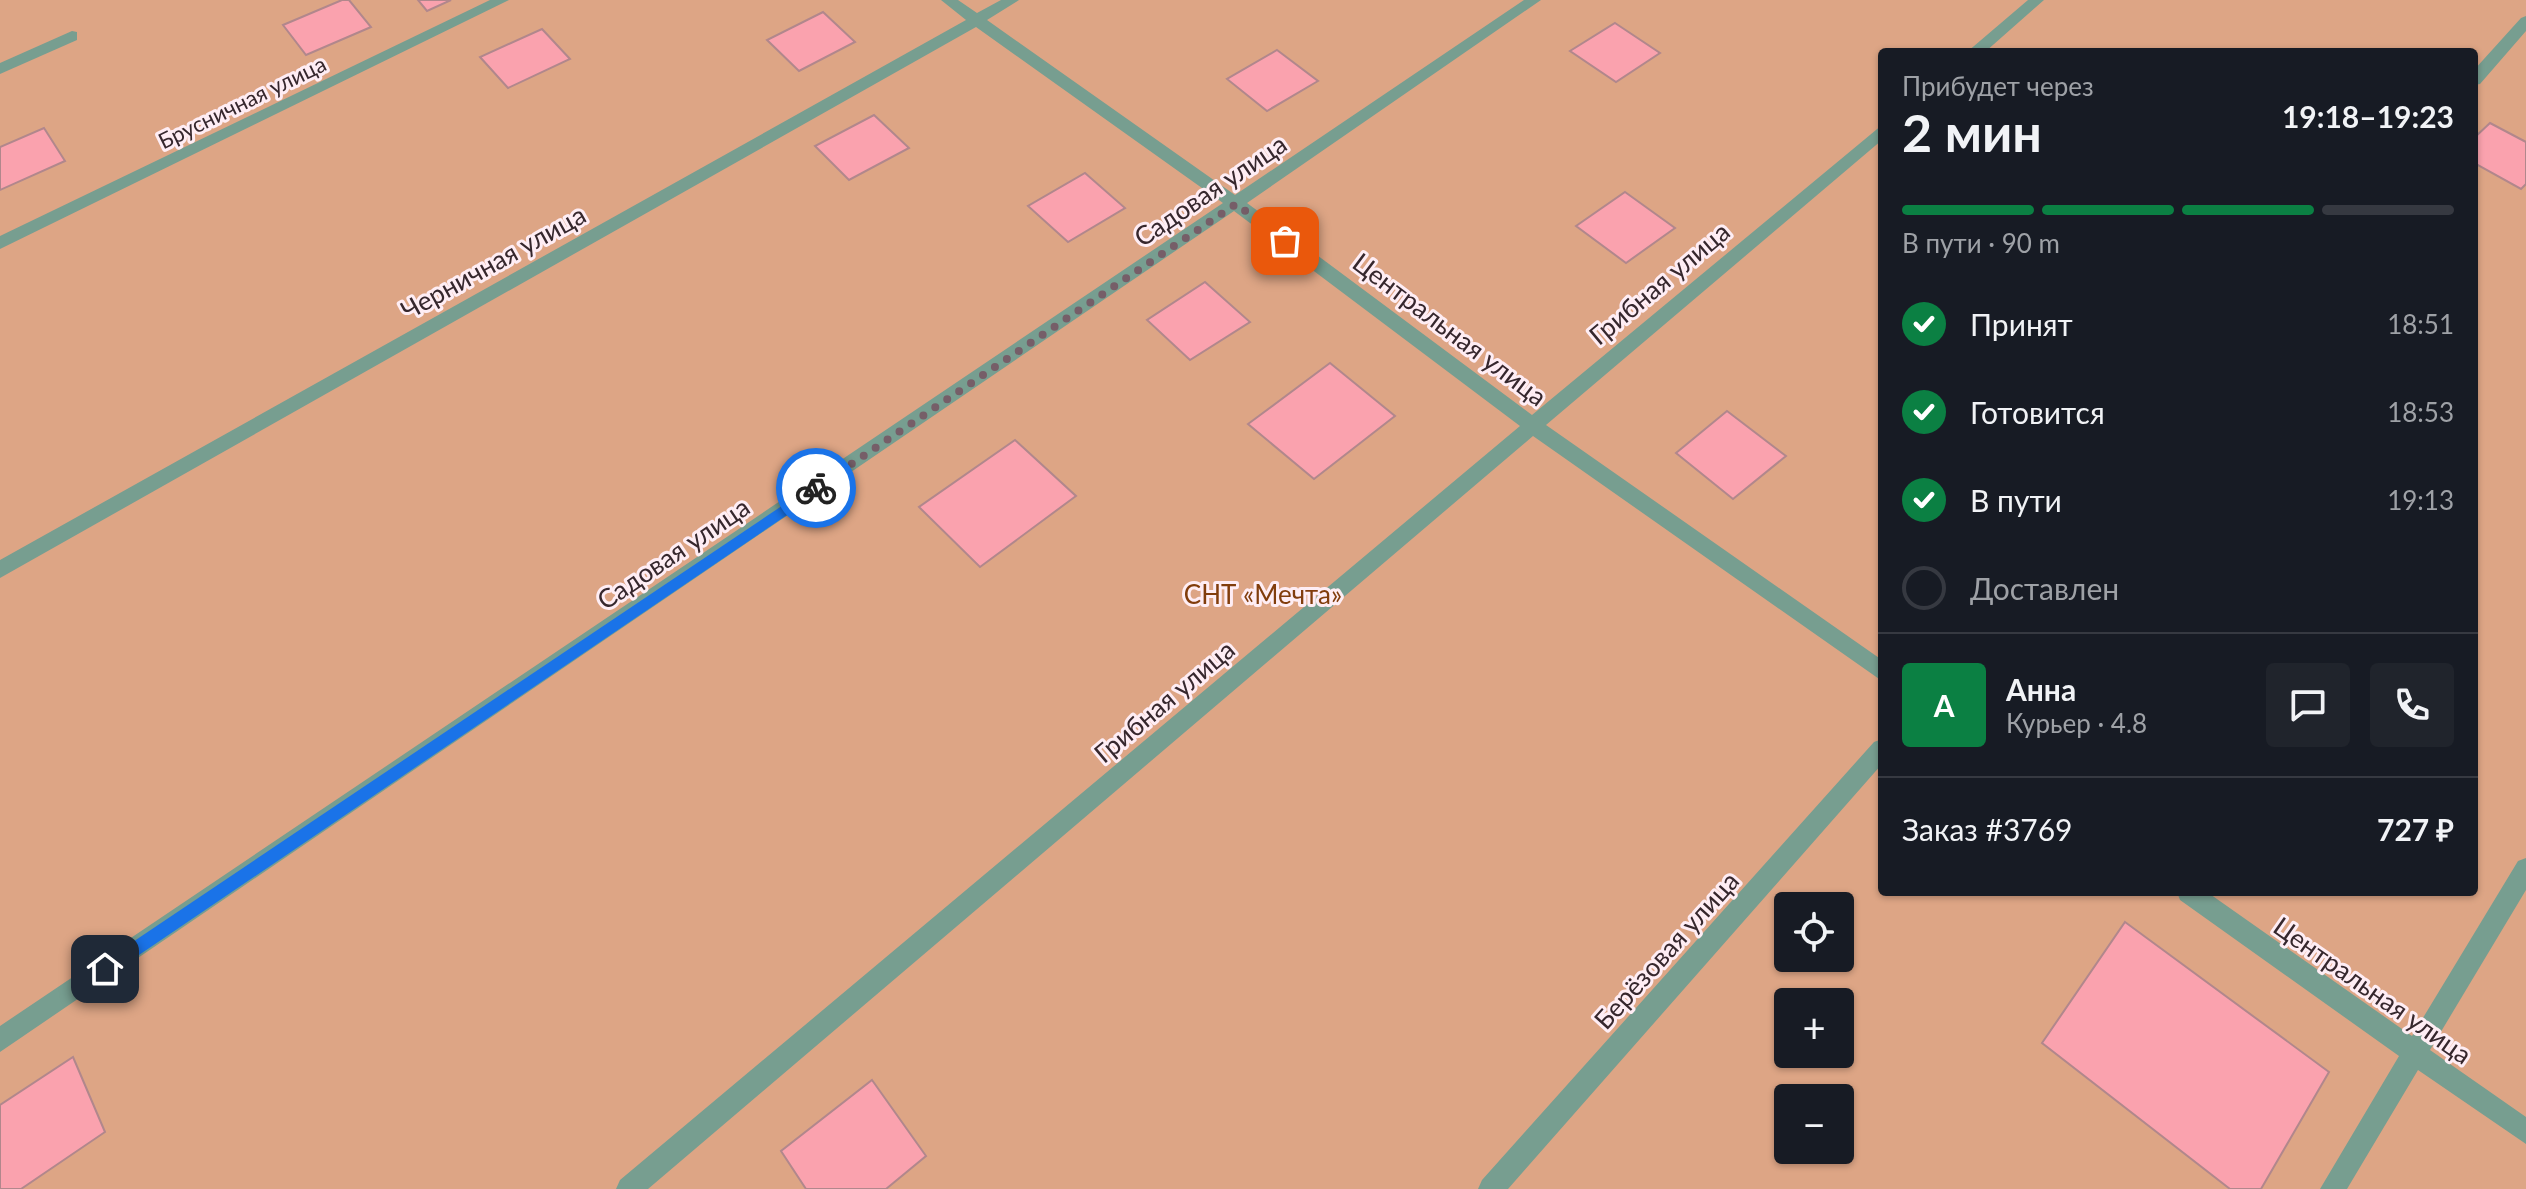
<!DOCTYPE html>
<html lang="ru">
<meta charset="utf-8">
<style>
:root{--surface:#171b24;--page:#20242c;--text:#f1f3f6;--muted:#9ea1a6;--line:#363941;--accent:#0b8043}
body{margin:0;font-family:Lato,sans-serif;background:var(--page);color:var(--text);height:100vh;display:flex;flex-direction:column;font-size:30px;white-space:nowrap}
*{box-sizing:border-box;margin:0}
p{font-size:26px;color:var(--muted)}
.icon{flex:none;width:44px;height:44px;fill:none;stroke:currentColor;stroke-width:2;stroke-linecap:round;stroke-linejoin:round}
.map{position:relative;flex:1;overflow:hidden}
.sheet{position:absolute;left:1878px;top:48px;width:600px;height:848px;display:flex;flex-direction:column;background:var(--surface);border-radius:8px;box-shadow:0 2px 6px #0004}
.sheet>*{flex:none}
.controls{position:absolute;left:1774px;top:892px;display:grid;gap:16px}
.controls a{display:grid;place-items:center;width:80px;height:80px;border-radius:8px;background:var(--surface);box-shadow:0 2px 6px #0004;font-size:40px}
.pin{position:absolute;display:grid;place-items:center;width:68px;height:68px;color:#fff;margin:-34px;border-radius:16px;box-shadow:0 4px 12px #0006}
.courier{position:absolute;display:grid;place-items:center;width:80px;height:80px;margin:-40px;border:6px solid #1a73e8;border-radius:50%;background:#fff;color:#222;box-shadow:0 2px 10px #0007}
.head em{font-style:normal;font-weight:700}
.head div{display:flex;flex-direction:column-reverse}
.head{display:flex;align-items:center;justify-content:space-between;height:136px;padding:0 24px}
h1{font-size:52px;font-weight:700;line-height:60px}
.bar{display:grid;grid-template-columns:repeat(4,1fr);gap:12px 8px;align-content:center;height:96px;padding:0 24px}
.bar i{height:10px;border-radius:6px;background:var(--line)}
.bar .current{background:var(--accent)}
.bar p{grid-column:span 4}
.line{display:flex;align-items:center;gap:20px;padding:0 24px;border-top:2px solid var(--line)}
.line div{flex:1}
.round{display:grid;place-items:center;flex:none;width:84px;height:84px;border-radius:8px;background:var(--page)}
ol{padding:0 24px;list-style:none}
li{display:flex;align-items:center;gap:24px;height:88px}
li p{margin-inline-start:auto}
li .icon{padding:8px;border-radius:50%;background:var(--accent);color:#fff;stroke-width:4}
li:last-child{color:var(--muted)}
li i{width:44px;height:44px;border:4px solid var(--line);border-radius:50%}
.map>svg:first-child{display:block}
</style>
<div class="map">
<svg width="2526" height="1189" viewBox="0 0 2526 1189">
<rect width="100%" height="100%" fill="#edc5d6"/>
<!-- green -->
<path fill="#dda585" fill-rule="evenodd" d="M0,0H2526V1189H0ZM1882,52H2474V892H1882ZM1788,906H1840V958H1788ZM1788,1002H1840V1054H1788ZM1788,1098H1840V1150H1788Z"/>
<!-- building -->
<path fill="#faa2ae" stroke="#b1878c" stroke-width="2" d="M342,0H349L371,27L306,55L283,25Z
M418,0H451L427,11Z
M823,12L855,42L799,71L767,40Z
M1615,23L1660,53L1616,82L1570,51Z
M542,29L570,59L508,88L480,57Z
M1277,50L1318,81L1267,111L1227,79Z
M874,115L909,148L849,180L815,146Z
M2490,123L2526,142V184L2521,189L2474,163V138Z
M44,128L65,161L0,190V147Z
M1085,173L1125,208L1068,242L1028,206Z
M1625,192L1675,228L1626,263L1576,226Z
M1205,282L1250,322L1190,360L1147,320Z
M1330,363L1395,416L1314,479L1248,424Z
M1727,411L1786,456L1733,499L1676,453Z
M1015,440L1076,496L980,567L919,507Z
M2125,922L2329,1072L2261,1189H2230L2042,1043Z
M73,1057L105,1132L21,1189H0V1105Z
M872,1080L926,1156L886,1189H806L781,1151Z"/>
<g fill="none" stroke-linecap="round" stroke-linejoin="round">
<!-- service -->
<path fill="#779e90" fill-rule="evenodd" d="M72,31L77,32V40L0,74V63Z"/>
<!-- minor -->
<path fill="#779e90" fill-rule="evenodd" d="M490,0H509L0,249V236Z
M941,0H958L977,13L1001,0H1019L987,20L1235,195L1524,0H1541L1247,203L1532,415L1882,125V140L1546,425L1882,660V681L1533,436L648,1189H616L620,1180L1520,426L1234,211L0,1052V1026L1223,203L976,27L0,578V560L966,20Z
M2028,0H2044L1985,52H1967Z
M2526,16V31L2480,84L2474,85V70L2521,18Z
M1882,739V764L1508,1189H1478L1482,1180L1874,742Z
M2526,858V890L2430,1050L2526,1117V1144L2418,1070L2347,1189H2320L2399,1056L2180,900L2177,892H2207L2412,1036L2518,861Z"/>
</g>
<!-- route -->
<path fill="#1a73e8" d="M816,483L821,484V492L111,974H100V964Z"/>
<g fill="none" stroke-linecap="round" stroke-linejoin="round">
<!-- done -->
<path stroke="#765e68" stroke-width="8" stroke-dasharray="0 14.4" d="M816,488L1236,204L1285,241"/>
</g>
<g text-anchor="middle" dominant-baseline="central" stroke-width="6" stroke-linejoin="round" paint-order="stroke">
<!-- far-street labels -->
<g font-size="22" fill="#36272d" stroke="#feedf4">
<text transform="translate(242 102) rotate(-26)">Брусничная улица</text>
</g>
<!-- street labels -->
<g font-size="26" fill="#36272d" stroke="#feedf4">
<text transform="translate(1210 190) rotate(-34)">Садовая улица</text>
<text transform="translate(493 262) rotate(-29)">Черничная улица</text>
<text transform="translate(1659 283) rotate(-40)">Грибная улица</text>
<text transform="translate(1450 329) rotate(37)">Центральная улица</text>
<text transform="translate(673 553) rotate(-34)">Садовая улица</text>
<text transform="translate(1164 701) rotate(-40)">Грибная улица</text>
<text transform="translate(1666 950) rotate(-48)">Берёзовая улица</text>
<text transform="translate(2373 990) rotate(35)">Центральная улица</text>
</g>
<!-- park labels -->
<g font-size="26" fill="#813d0c" stroke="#feedf4">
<text x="1263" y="594">СНТ «Мечта»</text>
</g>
</g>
</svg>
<div class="controls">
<a><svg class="icon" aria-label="locate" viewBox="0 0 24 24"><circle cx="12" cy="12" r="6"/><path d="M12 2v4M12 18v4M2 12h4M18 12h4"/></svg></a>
<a>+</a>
<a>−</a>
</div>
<div class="pin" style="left:1285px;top:241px;background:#ea580c"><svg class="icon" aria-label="bag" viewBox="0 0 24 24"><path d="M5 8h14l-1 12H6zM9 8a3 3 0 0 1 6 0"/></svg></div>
<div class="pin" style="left:105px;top:969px;background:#1f2937"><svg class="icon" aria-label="home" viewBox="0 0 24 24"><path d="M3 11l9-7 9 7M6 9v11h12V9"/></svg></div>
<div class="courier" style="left:816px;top:488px"><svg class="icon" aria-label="bike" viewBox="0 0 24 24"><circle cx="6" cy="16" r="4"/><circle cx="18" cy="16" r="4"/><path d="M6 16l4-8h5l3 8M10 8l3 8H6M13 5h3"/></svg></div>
<section class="sheet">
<div class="head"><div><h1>2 мин</h1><p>Прибудет через</p></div><em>19:18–19:23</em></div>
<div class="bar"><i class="current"></i><i class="current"></i><i class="current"></i><i></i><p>В пути · 90 m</p></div>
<ol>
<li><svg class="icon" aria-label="check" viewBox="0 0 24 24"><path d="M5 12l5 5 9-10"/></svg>Принят<p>18:51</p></li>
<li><svg class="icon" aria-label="check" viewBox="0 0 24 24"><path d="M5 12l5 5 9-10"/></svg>Готовится<p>18:53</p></li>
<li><svg class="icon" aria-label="check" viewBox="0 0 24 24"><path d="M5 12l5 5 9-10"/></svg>В пути<p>19:13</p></li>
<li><i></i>Доставлен</li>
</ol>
<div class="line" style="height:144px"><b class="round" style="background:var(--accent);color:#fff">А</b><div><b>Анна</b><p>Курьер · 4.8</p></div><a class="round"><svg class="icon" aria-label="chat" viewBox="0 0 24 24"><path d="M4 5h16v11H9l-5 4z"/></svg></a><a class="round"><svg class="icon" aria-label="phone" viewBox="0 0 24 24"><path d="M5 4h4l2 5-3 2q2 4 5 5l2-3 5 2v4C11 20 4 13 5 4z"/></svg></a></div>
<div class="line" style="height:104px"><div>Заказ #3769</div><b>727 ₽</b></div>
</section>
</div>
